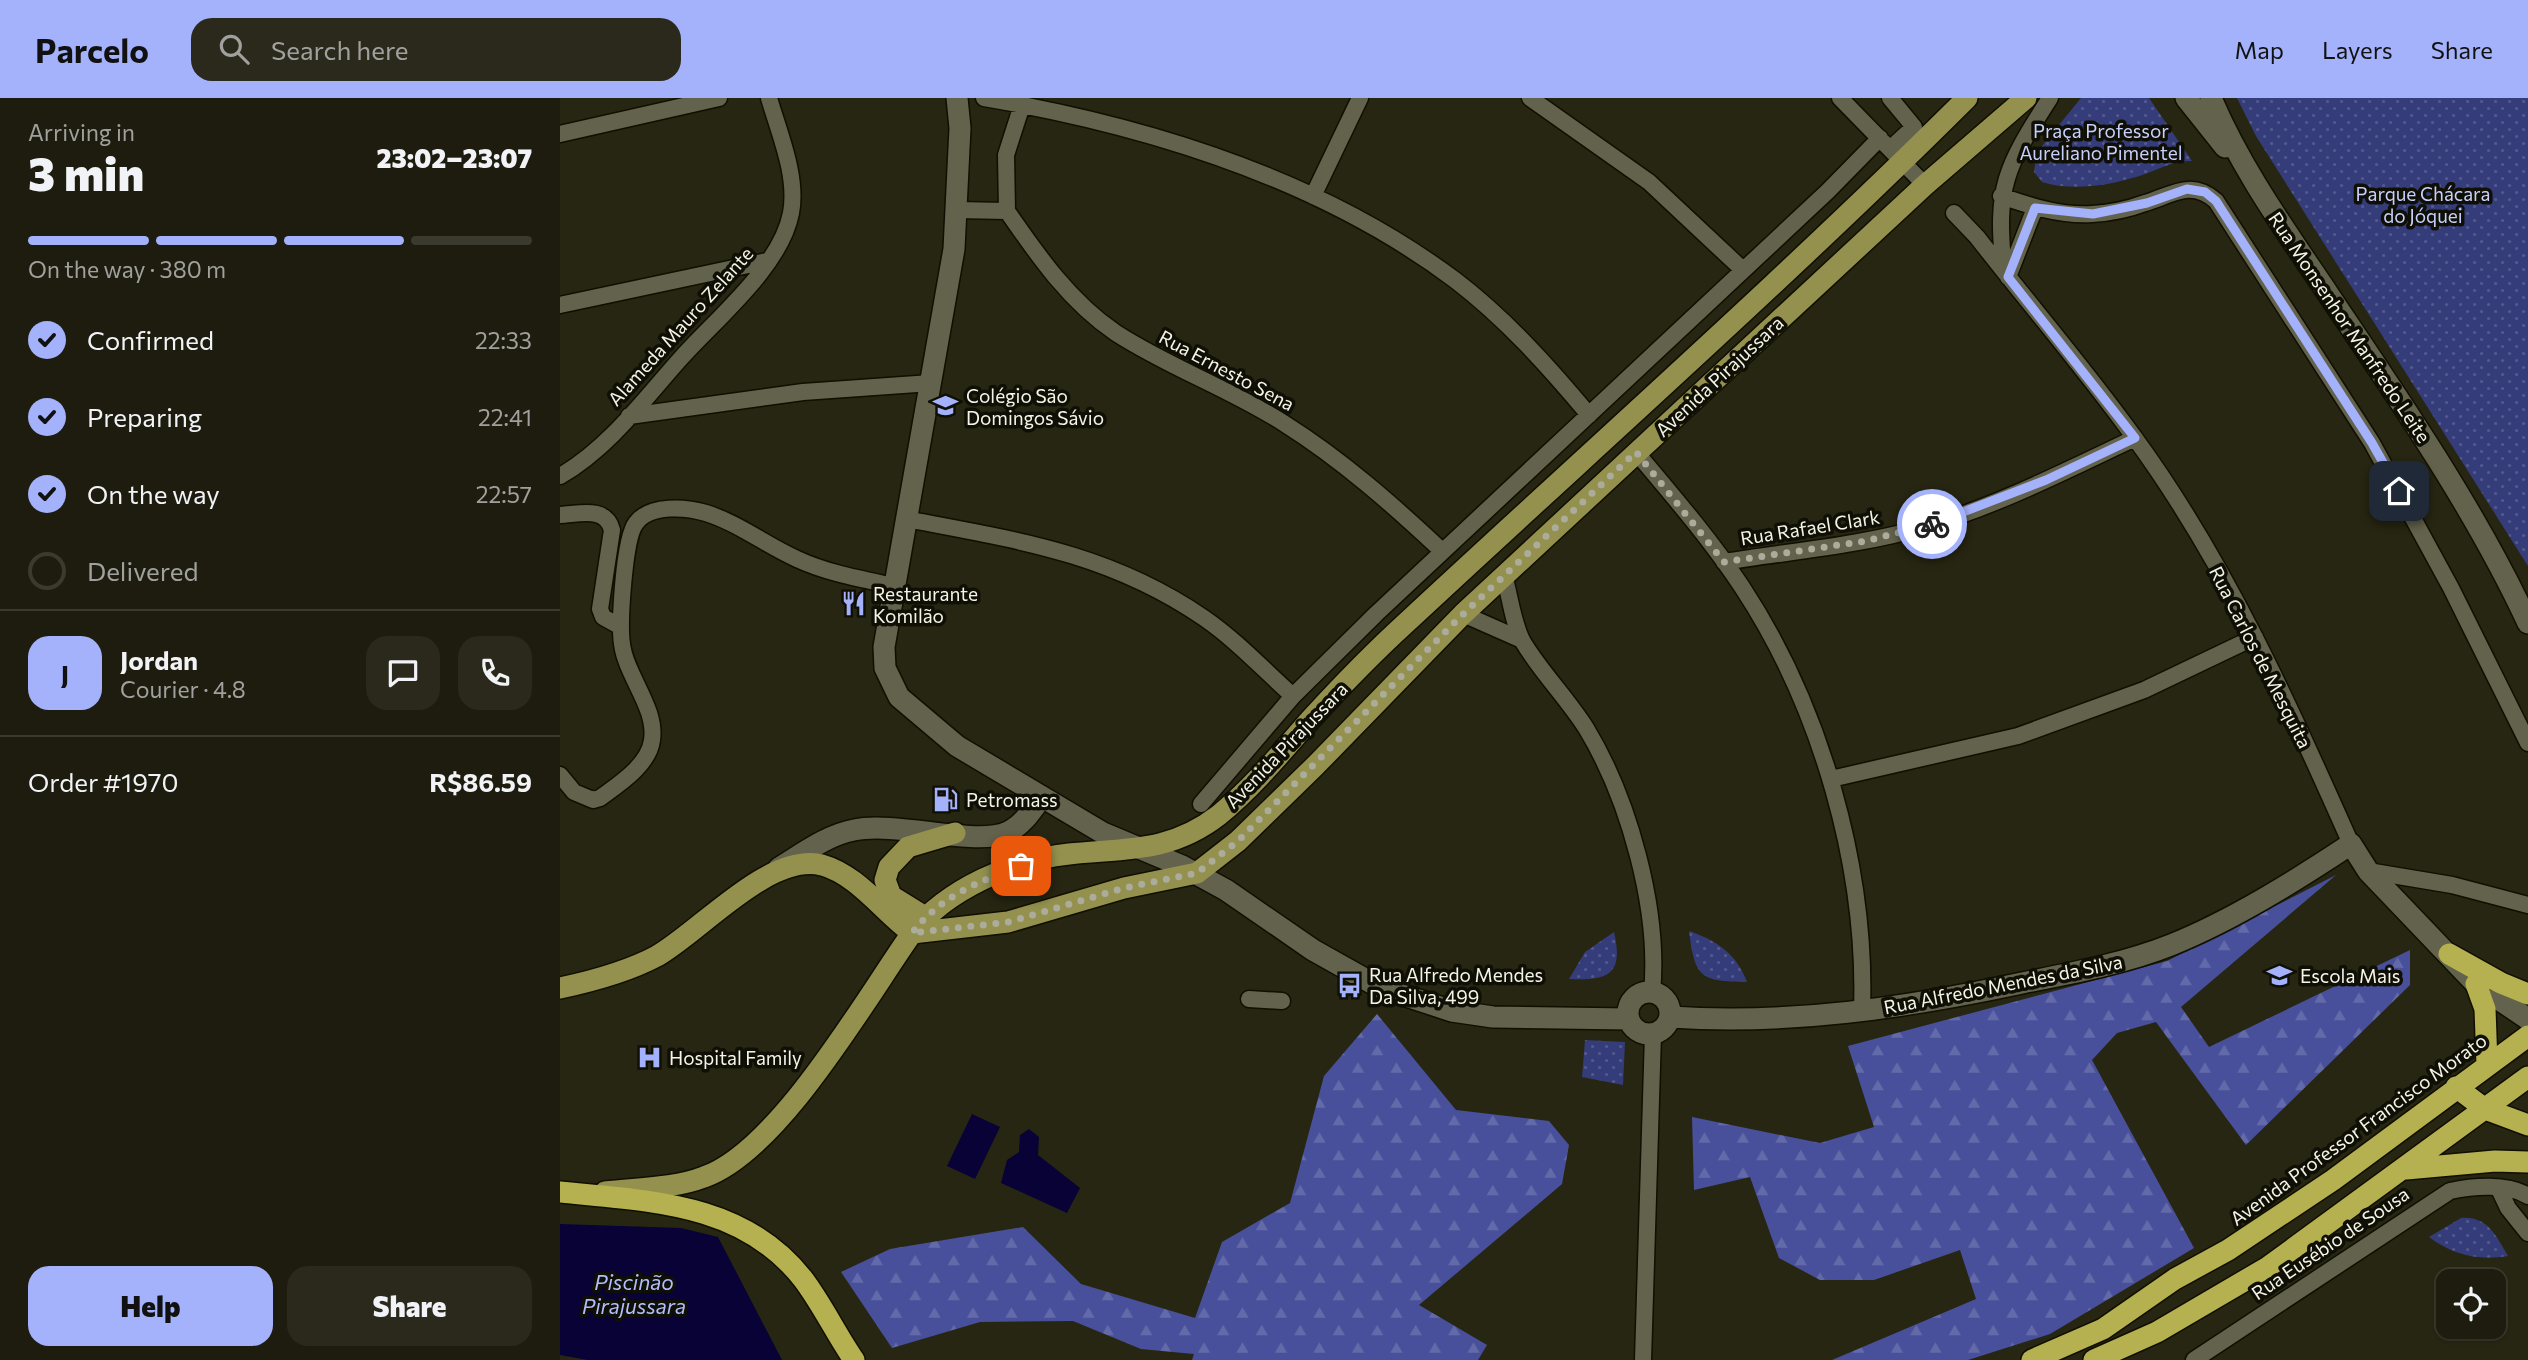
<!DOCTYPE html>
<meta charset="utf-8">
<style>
:root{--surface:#1d1c0e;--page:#2a291c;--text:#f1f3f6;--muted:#a0a19e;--line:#3b3a2e;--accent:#a4b2fc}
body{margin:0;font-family:Commissioner,sans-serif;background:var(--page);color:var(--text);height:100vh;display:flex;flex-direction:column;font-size:26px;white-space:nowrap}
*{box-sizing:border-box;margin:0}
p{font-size:23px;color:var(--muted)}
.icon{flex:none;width:38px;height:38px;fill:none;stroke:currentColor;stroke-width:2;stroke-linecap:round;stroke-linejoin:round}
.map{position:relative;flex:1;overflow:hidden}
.sheet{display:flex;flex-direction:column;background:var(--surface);width:560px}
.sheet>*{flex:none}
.buttons{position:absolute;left:1876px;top:1171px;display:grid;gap:14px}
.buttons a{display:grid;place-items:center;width:70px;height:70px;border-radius:14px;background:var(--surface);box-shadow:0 2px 5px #0004,0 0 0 2px var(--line);font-size:35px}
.pin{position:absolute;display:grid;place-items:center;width:60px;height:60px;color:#fff;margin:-30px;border-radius:14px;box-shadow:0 4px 10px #0006}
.courier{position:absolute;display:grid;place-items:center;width:70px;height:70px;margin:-35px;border:5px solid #a4b2fc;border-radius:50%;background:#fff;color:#222;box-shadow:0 2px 9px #0007}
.summary em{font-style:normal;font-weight:800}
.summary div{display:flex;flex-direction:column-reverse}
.summary{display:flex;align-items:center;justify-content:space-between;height:119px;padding:0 28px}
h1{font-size:46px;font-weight:800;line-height:52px}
.bar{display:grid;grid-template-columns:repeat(4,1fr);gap:10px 7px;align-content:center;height:84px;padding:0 28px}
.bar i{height:9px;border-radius:5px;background:var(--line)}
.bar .selected{background:var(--accent)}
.bar p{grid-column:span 4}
.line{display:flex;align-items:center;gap:18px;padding:0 28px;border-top:2px solid var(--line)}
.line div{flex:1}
.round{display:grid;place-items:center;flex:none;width:74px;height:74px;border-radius:21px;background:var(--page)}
ol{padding:0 28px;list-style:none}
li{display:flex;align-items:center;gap:21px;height:77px}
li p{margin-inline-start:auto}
li .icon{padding:7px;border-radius:50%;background:var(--accent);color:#111;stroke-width:4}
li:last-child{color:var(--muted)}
li i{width:38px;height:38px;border:4px solid var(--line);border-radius:50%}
.action{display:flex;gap:14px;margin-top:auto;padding:14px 28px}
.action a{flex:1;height:80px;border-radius:21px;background:var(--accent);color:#111;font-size:28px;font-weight:800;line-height:80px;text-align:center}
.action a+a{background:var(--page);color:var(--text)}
header{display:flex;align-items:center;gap:42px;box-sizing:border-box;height:98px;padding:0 35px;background:var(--accent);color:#111}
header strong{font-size:33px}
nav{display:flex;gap:38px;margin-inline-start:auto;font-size:24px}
.search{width:490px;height:63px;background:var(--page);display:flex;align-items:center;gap:18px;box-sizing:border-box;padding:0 24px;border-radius:21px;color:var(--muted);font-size:26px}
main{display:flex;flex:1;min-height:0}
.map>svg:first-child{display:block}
</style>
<header>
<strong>Parcelo</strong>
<div class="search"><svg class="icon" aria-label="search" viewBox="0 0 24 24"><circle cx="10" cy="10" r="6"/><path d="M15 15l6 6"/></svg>Search here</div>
<nav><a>Map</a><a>Layers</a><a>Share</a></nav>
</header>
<main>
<section class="sheet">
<div class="summary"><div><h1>3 min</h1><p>Arriving in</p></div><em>23:02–23:07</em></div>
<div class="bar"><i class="selected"></i><i class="selected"></i><i class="selected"></i><i></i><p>On the way · 380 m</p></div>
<ol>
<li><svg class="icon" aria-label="check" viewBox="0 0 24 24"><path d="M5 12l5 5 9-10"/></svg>Confirmed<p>22:33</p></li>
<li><svg class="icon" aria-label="check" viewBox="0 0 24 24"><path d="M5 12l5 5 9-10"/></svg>Preparing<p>22:41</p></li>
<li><svg class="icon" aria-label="check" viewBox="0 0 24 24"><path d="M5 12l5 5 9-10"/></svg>On the way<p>22:57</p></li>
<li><i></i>Delivered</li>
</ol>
<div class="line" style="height:126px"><b class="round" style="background:var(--accent);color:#111">J</b><div><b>Jordan</b><p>Courier · 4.8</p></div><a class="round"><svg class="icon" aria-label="chat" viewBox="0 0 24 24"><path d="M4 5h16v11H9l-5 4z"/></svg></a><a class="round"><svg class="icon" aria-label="phone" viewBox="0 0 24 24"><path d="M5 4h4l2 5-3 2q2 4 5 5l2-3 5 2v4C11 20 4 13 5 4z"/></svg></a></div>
<div class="line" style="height:91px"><div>Order #1970</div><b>R$86.59</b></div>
<div class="action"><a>Help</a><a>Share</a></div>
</section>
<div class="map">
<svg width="1968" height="1262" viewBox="0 0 1968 1262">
<defs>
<pattern id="green-dots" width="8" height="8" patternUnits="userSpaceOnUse" patternTransform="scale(1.75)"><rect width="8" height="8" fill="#353c7a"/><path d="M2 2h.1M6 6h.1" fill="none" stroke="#53598d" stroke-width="1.8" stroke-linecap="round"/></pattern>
<pattern id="forest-firs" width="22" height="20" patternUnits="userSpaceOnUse" patternTransform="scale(1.75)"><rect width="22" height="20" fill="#48509b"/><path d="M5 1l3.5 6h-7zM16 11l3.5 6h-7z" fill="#636aa9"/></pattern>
</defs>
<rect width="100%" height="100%" fill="#272612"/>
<!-- green -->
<path fill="url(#green-dots)" d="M1521,0H1589L1632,63C1614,63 1601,70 1585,76C1553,87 1514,94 1482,84L1474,74L1477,54Z
M1677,0H1968V468L1696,38Z
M1129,833C1156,842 1177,856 1187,884C1141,883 1135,881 1129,833Z
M1054,834C1064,877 1048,883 1009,881L1025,854Z
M1025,942L1065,944L1063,987L1022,979Z
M1901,1120C1928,1118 1936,1138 1948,1158C1918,1163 1893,1157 1869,1139Z"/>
<!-- forest -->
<path fill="url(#forest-firs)" d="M1776,777L1621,909L1649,949L1850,852V887L1686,1047L1596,924L1557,935L1532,962L1634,1150L1490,1236L1408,1262H1272L1416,1201L1400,1152L1314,1182H1260L1219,1160L1190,1079L1134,1092L1132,1019L1260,1045L1314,1029L1288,948L1607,863Z
M817,916L896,1012L989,1023L1009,1047L1002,1086L859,1207L927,1247L918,1262H632L634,1256L581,1251L513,1223L420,1224L332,1250L281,1174L330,1151L463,1129L521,1186L635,1220L662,1144L730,1105L764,978Z"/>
<!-- water -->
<path fill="#080236" d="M412,1016L440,1029L415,1081L387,1068Z
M469,1031L479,1039L478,1057L520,1090L507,1115L441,1085L447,1062L459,1054L460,1037Z
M0,1126L121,1130L158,1139L222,1262H28L0,1257Z"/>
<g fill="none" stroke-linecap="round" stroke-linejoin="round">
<defs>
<path id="street" d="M424,0C588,28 760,81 895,182C945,220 989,269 1029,317
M970,0L1089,84L1183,172
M1280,0L1365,87
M0,36L159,0
M1330,51L1354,29L1330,0
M753,98L800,0
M1441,98C1470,108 1500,118 1532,116C1549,115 1569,111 1585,105C1612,97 1631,81 1656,103L1812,345L1891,490L1968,645
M396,112L447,113C478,158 510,204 556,235C610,270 671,291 725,326C782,362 833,407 882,453
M447,113L446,57L462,7
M1394,115L1417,139C1469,206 1525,271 1574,339C1665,463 1729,606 1791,746
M1444,173C1435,89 1445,70 1490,0
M1448,179L1475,110
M0,207L207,163
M69,318L243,294L371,285
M1076,354C1113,398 1150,441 1182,489C1261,609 1307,770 1302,913
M0,378C49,350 85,300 122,259C157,220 221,168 231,115C238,78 219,35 209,0
M0,417C20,416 46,408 52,432L40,511L43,519L61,529
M346,421C456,442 549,455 644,520C676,542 704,572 733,598
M1164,464C1231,453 1299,448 1364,429C1437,408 1507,372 1575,340
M944,477C950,498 953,526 963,544C981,574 1007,600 1026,630C1069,701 1100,812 1092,895
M903,516L962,542
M0,677L14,694L33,702L40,700C59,686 89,667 92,642C97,610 66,578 62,546C59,526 64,440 76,425C90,406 126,409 146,415C178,425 206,447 237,461C267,475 301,481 334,488
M1271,681L1458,638L1584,592L1695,539
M641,706L733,598L816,516L1268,93L1320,40
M1808,773L1892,787L1968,807
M689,901L722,903
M1939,1091L1948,1110L1968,1135
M1083,1262L1093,936
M1634,1262L1890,1093C1913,1088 1948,1085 1968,1098"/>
<path id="secondary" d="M397,0L400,30L394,151L324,549L325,570L339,599L397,648L543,735L622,768L666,792L753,852L819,889L892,913L933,919L1069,921
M1626,0L1665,49
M1651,0C1681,71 1726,133 1769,197C1840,303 1914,409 1968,525
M219,770C242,756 267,737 294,732C338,723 416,749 448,734C463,727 472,712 481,700
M1068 915a21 21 0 1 1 42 0a21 21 0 1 1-42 0Z
M1110,919C1230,927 1345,910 1462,885C1512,875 1563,866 1611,847C1673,822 1735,783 1791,746L1808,773L1916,886L1968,921"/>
<path id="primary" d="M365,819L331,798L325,782L329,769L348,749L395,735
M352,835L448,824L564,790L637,775L678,743L755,668L903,516L1365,87L1466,0
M0,890C33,883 67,874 97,858C141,833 209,754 262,767C298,777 323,814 352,835
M45,1094C77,1090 113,1091 144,1079C219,1053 306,900 352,835C387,791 453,762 509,756C566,750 610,755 659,717C693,689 721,655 750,622C781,588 813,555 847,524C1034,350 1226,180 1407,0"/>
<path id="highway" d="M1889,856L1941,885L1968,896
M1916,886L1925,911L1927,966
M1896,989L1925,1011L1968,1027
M1846,1071L1935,1063L1968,1064
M0,1094C89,1103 183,1104 243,1181C262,1206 276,1236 294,1262
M1472,1262L1543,1231L1615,1181L1668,1152L1773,1082L1968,938
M1534,1262L1597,1234L1708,1169L1968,979"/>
</defs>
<!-- street casing -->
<use href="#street" stroke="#100f00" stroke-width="19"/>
<!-- secondary casing -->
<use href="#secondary" stroke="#100f00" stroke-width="24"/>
<!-- primary casing -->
<use href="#primary" stroke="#100f00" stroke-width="24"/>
<!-- highway casing -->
<use href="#highway" stroke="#100f00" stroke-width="24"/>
<!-- street -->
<use href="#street" stroke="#63624c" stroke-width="16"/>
<!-- secondary -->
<use href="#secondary" stroke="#63624c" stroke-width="21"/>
<!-- primary -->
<use href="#primary" stroke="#94914e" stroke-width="21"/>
<!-- highway -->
<use href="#highway" stroke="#b5b150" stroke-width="21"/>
</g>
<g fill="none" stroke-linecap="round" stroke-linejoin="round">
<!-- done -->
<path stroke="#acac9c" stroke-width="7" stroke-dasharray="0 12.6" d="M461,768C419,783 380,799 352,835L449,824L564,790L637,775L678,743L899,520L1076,354L1164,464L1306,443L1372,426"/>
<!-- route -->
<path stroke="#a4b2fc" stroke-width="9" d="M1372,426L1486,382L1575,340L1448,179L1475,110L1533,116L1587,105L1627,91L1645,94L1656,103L1812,345L1839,393"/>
</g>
<!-- icons -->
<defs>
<symbol id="school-bare" viewBox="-9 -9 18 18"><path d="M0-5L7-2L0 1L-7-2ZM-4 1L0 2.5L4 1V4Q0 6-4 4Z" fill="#a4b2fc" stroke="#0f0f06" stroke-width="2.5" paint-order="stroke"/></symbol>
<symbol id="restaurant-bare" viewBox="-9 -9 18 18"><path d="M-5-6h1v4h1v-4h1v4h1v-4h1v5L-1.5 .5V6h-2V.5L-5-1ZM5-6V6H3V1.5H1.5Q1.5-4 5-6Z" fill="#a4b2fc" stroke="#0f0f06" stroke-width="2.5" paint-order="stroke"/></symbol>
<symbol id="fuel-bare" viewBox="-9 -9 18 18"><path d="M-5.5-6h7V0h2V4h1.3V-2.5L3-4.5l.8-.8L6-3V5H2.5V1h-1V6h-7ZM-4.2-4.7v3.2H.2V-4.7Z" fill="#a4b2fc" stroke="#0f0f06" stroke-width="2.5" paint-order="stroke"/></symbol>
<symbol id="bus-bare" viewBox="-9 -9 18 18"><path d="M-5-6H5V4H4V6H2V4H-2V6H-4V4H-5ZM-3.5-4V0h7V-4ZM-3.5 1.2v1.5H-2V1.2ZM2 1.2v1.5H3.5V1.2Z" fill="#a4b2fc" stroke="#0f0f06" stroke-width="2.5" paint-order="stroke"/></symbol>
<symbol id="hospital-bare" viewBox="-9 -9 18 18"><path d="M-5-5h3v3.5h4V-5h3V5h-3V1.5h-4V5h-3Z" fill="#a4b2fc" stroke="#0f0f06" stroke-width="2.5" paint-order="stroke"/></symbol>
</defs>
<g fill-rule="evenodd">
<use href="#school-bare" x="368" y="290" width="35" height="35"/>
<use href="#restaurant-bare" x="276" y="488" width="35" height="35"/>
<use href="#fuel-bare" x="368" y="684" width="35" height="35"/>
<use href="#school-bare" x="1702" y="860" width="35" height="35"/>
<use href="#bus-bare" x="772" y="870" width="35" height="35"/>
<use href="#hospital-bare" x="72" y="942" width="35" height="35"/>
</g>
<g text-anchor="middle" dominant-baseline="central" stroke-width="7" stroke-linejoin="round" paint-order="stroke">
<!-- park labels -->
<g font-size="19" fill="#c7d0fb" stroke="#0f0f06">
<text x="1541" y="32">Praça Professor<tspan x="1541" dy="22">Aureliano Pimentel</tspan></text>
<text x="1863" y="95">Parque Chácara<tspan x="1863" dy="22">do Jóquei</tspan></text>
</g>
<!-- street labels -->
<g font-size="19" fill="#f4f4e7" stroke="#0f0f06">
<text transform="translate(120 228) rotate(-48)">Alameda Mauro Zelante</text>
<text transform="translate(1790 229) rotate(56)">Rua Monsenhor Manfredo Leite</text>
<text transform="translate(667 272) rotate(28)">Rua Ernesto Sena</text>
<text transform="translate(1159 278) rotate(-43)">Avenida Pirajussara</text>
<text transform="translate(1250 429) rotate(-9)">Rua Rafael Clark</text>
<text transform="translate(1701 559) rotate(63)">Rua Carlos de Mesquita</text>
<text transform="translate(726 647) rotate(-46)">Avenida Pirajussara</text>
<text transform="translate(1443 886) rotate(-11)">Rua Alfredo Mendes da Silva</text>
<text transform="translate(1798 1031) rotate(-36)">Avenida Professor Francisco Morato</text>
<text transform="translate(1770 1145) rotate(-34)">Rua Eusébio de Sousa</text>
</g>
<!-- poi labels -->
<g font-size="19" fill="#f4f4e7" stroke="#0f0f06" text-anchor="start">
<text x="406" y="297">Colégio São<tspan x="406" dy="22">Domingos Sávio</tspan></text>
<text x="313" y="495">Restaurante<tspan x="313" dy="22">Komilão</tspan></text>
<text x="406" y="701">Petromass</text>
<text x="809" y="876">Rua Alfredo Mendes<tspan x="809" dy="22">Da Silva, 499</tspan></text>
<text x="1740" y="877">Escola Mais</text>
<text x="109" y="959">Hospital Family</text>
</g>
<!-- water labels -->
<g font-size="21" font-style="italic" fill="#b2befd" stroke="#0f0f06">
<text x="74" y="1183">Piscinão<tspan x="74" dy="24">Pirajussara</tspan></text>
</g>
</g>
</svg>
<div class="buttons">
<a><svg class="icon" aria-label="locate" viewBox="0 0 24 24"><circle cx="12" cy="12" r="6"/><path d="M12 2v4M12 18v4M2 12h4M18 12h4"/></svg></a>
</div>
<div class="pin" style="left:461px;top:768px;background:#ea580c"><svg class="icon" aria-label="bag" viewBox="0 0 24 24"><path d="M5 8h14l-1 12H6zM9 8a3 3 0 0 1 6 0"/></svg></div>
<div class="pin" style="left:1839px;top:393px;background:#1f2937"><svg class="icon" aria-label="home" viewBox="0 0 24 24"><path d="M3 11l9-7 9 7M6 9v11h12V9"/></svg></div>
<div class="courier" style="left:1372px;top:426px"><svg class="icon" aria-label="bike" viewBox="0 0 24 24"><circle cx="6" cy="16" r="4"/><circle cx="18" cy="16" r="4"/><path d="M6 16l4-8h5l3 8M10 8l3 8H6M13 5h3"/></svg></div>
</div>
</main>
